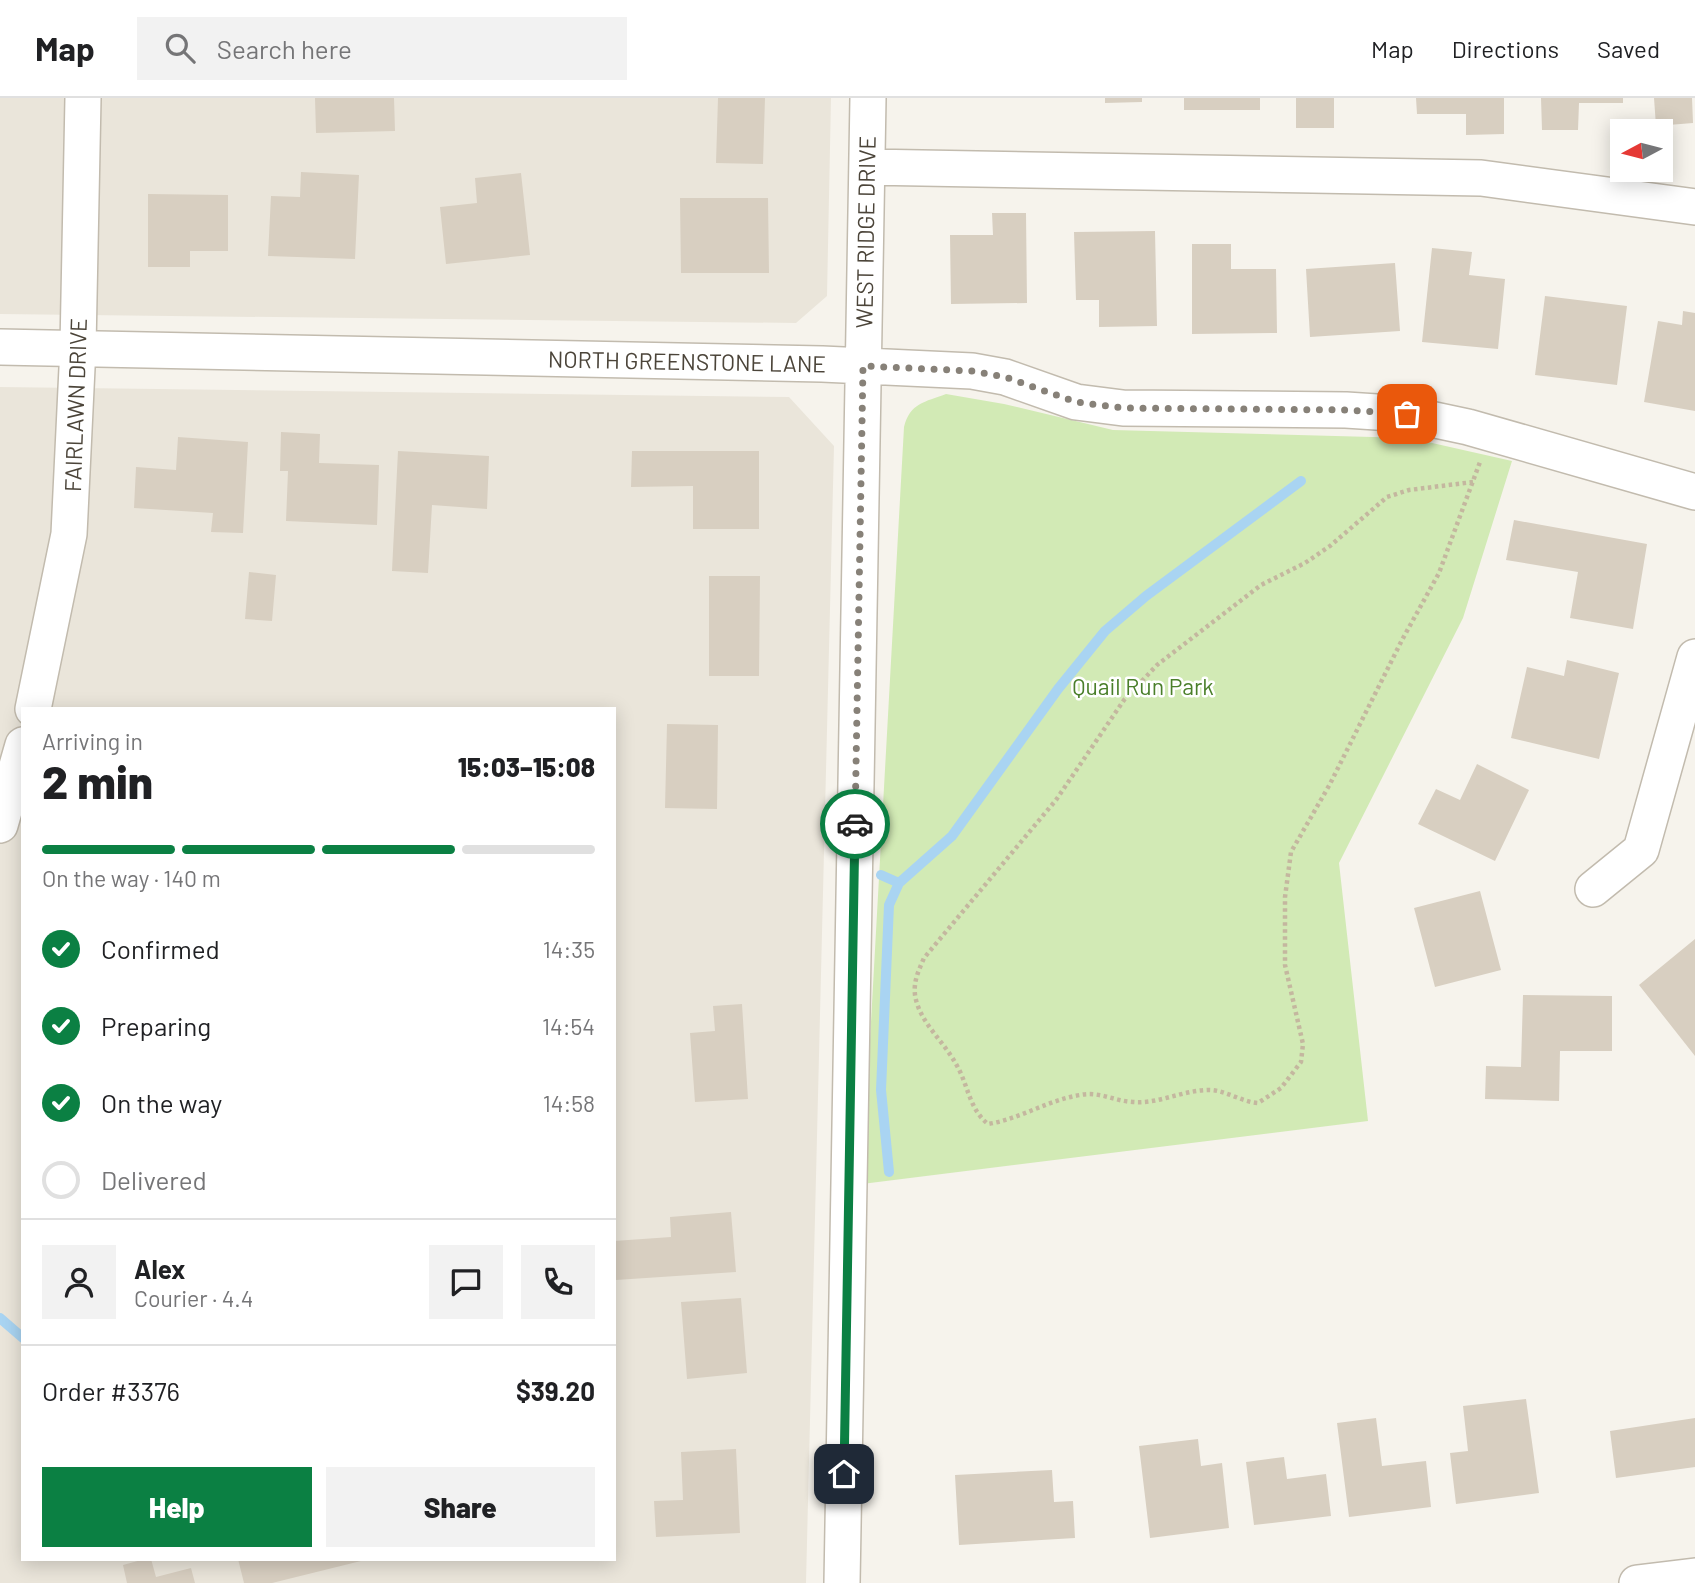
<!DOCTYPE html>
<meta charset="utf-8">
<style>
:root{--surface:#fff;--page:#f2f2f2;--text:#202124;--muted:#757577;--line:#e0e0e0;--accent:#0b8043}
body{margin:0;font-family:Barlow,sans-serif;background:var(--page);color:var(--text);height:100vh;display:flex;flex-direction:column;font-size:26px;white-space:nowrap}
*{box-sizing:border-box;margin:0}
p{font-size:23px;color:var(--muted)}
.icon{flex:none;width:38px;height:38px;fill:none;stroke:currentColor;stroke-width:2;stroke-linecap:round;stroke-linejoin:round}
.map{position:relative;flex:1;overflow:hidden}
.sheet{position:absolute;left:21px;top:609px;width:595px;height:854px;display:flex;flex-direction:column;background:var(--surface);border-radius:0px;box-shadow:0 4px 18px #0003}
.sheet>*{flex:none}
.needle{width:46px;rotate:263deg}
.buttons{position:absolute;left:1610px;top:21px;display:grid;gap:14px}
.buttons a{display:grid;place-items:center;width:63px;height:63px;border-radius:0px;background:var(--surface);box-shadow:0 4px 18px #0003;font-size:35px}
.pin{position:absolute;display:grid;place-items:center;width:60px;height:60px;color:#fff;margin:-30px;border-radius:14px;box-shadow:0 4px 10px #0006}
.courier{position:absolute;display:grid;place-items:center;width:70px;height:70px;margin:-35px;border:5px solid #0b8043;border-radius:50%;background:#fff;color:#222;box-shadow:0 2px 9px #0007}
.headline em{font-style:normal;font-weight:800}
.headline div{display:flex;flex-direction:column-reverse}
.headline{display:flex;align-items:center;justify-content:space-between;height:119px;padding:0 21px}
h1{font-size:46px;font-weight:800;line-height:52px}
.bar{display:grid;grid-template-columns:repeat(4,1fr);gap:10px 7px;align-content:center;height:84px;padding:0 21px}
.bar i{height:9px;border-radius:5px;background:var(--line)}
.bar .active{background:var(--accent)}
.bar p{grid-column:span 4}
.line{display:flex;align-items:center;gap:18px;padding:0 21px;border-top:2px solid var(--line)}
.line div{flex:1}
.round{display:grid;place-items:center;flex:none;width:74px;height:74px;border-radius:0px;background:var(--page)}
ol{padding:0 21px;list-style:none}
li{display:flex;align-items:center;gap:21px;height:77px}
li p{margin-inline-start:auto}
li .icon{padding:7px;border-radius:50%;background:var(--accent);color:#fff;stroke-width:4}
li:last-child{color:var(--muted)}
li i{width:38px;height:38px;border:4px solid var(--line);border-radius:50%}
.button{display:flex;gap:14px;margin-top:auto;padding:14px 21px}
.button a{flex:1;height:80px;border-radius:0px;background:var(--accent);color:#fff;font-size:28px;font-weight:800;line-height:80px;text-align:center}
.button a+a{background:var(--page);color:var(--text)}
header{display:flex;align-items:center;gap:42px;box-sizing:border-box;height:98px;padding:0 35px;background:var(--surface);border-bottom:2px solid var(--line)}
header strong{font-size:33px}
nav{display:flex;gap:38px;margin-inline-start:auto;font-size:24px}
.search{width:490px;height:63px;background:var(--page);display:flex;align-items:center;gap:18px;box-sizing:border-box;padding:0 24px;border-radius:0px;color:var(--muted);font-size:26px}
.map>svg:first-child{display:block}
</style>
<header>
<strong>Map</strong>
<div class="search"><svg class="icon" aria-label="search" viewBox="0 0 24 24"><circle cx="10" cy="10" r="6"/><path d="M15 15l6 6"/></svg>Search here</div>
<nav><a>Map</a><a>Directions</a><a>Saved</a></nav>
</header>
<div class="map">
<svg width="1695" height="1485" viewBox="0 0 1695 1485">
<rect width="100%" height="100%" fill="#f6f3ec"/>
<!-- residential -->
<path fill="#eae5da" fill-rule="evenodd" d="M0,0H831L827,198L796,225L0,216Z
M0,289L789,299L834,348L806,1485H0ZM23,611H614V1461H23Z"/>
<!-- green -->
<path fill="#d2eab5" d="M946,296L1004,306L1113,332L1410,340L1512,363L1463,520L1339,765L1368,1023L862,1086L904,329C910,305 925,304 946,296Z"/>
<g fill="none" stroke-linecap="round" stroke-linejoin="round">
<!-- stream -->
<path stroke="#a9d4f2" stroke-width="10" d="M881,777L899,785
M889,1074L881,992L889,807L899,785L952,738L1058,591L1105,533L1146,498L1301,383
M0,1220L23,1240"/>
</g>
<!-- building -->
<path fill="#d8cfc1" d="M315,0H394L395,33L316,35Z
M718,0H765L763,66L716,65Z
M1105,0H1142V4L1105,5Z
M1184,0H1260V12H1184Z
M1296,0H1334V30H1296Z
M1416,0H1504V36L1466,37V16H1417Z
M1541,0H1623V5H1579L1578,32H1542Z
M1654,0H1692L1693,25L1656,28Z
M301,74L359,77L355,161L268,158L271,98L300,99Z
M521,75L530,157L446,166L440,109L477,105L475,80Z
M148,96L228,97V153H190V169H148Z
M680,100H768L769,175H681Z
M992,115H1026L1027,205L951,206L950,137H993Z
M1155,133L1157,228L1099,229V202H1076L1074,134Z
M1192,146H1231V171H1276L1277,235L1192,236Z
M1432,150L1472,154L1469,177L1505,181L1498,251L1422,244Z
M1395,165L1400,233L1310,239L1306,171Z
M1545,198L1627,208L1617,287L1535,277Z
M1683,213L1695,215V313L1644,304L1658,223L1682,227Z
M281,334L320,336L319,365L379,367L377,427L286,423L288,373H280Z
M178,339L248,344L243,435L211,434L213,415L134,410L136,369L176,372Z
M398,353L489,358L487,411L432,407L428,475L392,473Z
M632,353H759V431H693V388L631,389Z
M1514,422L1647,446L1633,531L1570,520L1578,474L1506,462Z
M249,474L276,477L272,523L245,521Z
M709,478H760L759,578H709Z
M1567,562L1619,575L1599,661L1511,640L1527,569L1564,578Z
M667,626L718,627L717,711L665,710Z
M1477,666L1529,692L1495,763L1418,726L1436,691L1460,702Z
M1480,793L1501,872L1435,889L1414,810Z
M1695,841V958L1639,887Z
M1523,897L1612,898V953H1560L1559,1003L1485,1001L1486,968L1521,969Z
M742,906L748,1001L695,1004L690,935L715,933L713,908Z
M731,1114L736,1174L616,1182L614,1143L671,1139L670,1119Z
M741,1200L747,1275L687,1281L681,1204Z
M1526,1301L1539,1395L1456,1406L1450,1355L1468,1353L1463,1308Z
M1376,1320L1382,1368L1426,1363L1431,1409L1349,1419L1337,1325Z
M1695,1320V1369L1616,1380L1610,1333Z
M1198,1341L1201,1368L1222,1365L1229,1430L1150,1440L1139,1348Z
M736,1351L740,1435L656,1439L654,1403L683,1402L681,1354Z
M1284,1359L1287,1381L1326,1376L1331,1418L1254,1427L1246,1364Z
M1052,1372L1054,1404L1073,1403L1075,1440L959,1447L955,1377Z
M145,1461H151L156,1479L191,1470L195,1485H127L123,1467Z
M238,1461H365V1462L272,1485H244Z"/>
<g fill="none" stroke-linecap="round" stroke-linejoin="round">
<defs>
<path id="minor" d="M867,69L1481,80L1695,109
M0,249L822,266L972,273L1005,279L1076,304L1123,310L1346,312L1407,316L1468,329L1695,394
M33,611L69,436L78,249L83,0
M0,727L23,647
M1593,791L1641,752L1695,559
M842,1485L868,0
M1637,1485L1695,1478"/>
</defs>
<!-- minor casing -->
<use href="#minor" stroke="#c2bbae" stroke-width="38"/>
<!-- path -->
<path stroke="#c4b79f" stroke-width="4.5" stroke-dasharray="3.5 3.5" stroke-linecap="butt" d="M1473,384L1409,392L1387,399L1330,448L1305,465L1261,487L1157,567L1124,602L1056,702L924,860C918,874 912,886 916,902C922,926 944,944 956,966C968,986 969,1011 988,1026C1020,1021 1048,1002 1080,997C1099,993 1114,1003 1133,1004C1158,1006 1181,993 1207,992C1224,991 1241,1004 1258,1005L1281,990L1301,964L1303,946L1285,867V799L1291,754L1330,686L1402,542L1439,475L1480,364"/>
<!-- minor -->
<use href="#minor" stroke="#fff" stroke-width="35"/>
</g>
<g fill="none" stroke-linecap="round" stroke-linejoin="round">
<!-- done -->
<path stroke="#878178" stroke-width="7" stroke-dasharray="0 12.6" d="M855,726L863,268L972,273L1005,279L1076,304L1123,310L1346,312L1407,316"/>
<!-- route -->
<path stroke="#0b8043" stroke-width="9" d="M844,1376L855,726"/>
</g>
<g text-anchor="middle" dominant-baseline="central" stroke-width="5" stroke-linejoin="round" paint-order="stroke">
<!-- street labels -->
<g font-size="23" fill="#4b4439" stroke="#fff">
<text transform="translate(865 134) rotate(-89)">WEST RIDGE DRIVE</text>
<text transform="translate(687 263) rotate(1)">NORTH GREENSTONE LANE</text>
<text transform="translate(75 307) rotate(-88)">FAIRLAWN DRIVE</text>
</g>
<!-- park labels -->
<g font-size="23" fill="#4a7f2a" stroke="#fff">
<text x="1143" y="588">Quail Run Park</text>
</g>
</g>
</svg>
<div class="buttons">
<a><svg class="needle" viewBox="-14 -14 28 28"><path d="M0-13l5 13h-10z" fill="#e53935"/><path d="M0 13l5-13h-10z" fill="#757577"/></svg></a>
</div>
<div class="pin" style="left:1407px;top:316px;background:#ea580c"><svg class="icon" aria-label="bag" viewBox="0 0 24 24"><path d="M5 8h14l-1 12H6zM9 8a3 3 0 0 1 6 0"/></svg></div>
<div class="pin" style="left:844px;top:1376px;background:#1f2937"><svg class="icon" aria-label="home" viewBox="0 0 24 24"><path d="M3 11l9-7 9 7M6 9v11h12V9"/></svg></div>
<div class="courier" style="left:855px;top:726px"><svg class="icon" aria-label="car" viewBox="0 0 24 24"><path d="M5 17H2v-5l4-1 3-4h7l3 4 3 1v5h-3M9 17h6M6 11h13"/><circle cx="7" cy="17" r="2"/><circle cx="17" cy="17" r="2"/></svg></div>
<section class="sheet">
<div class="headline"><div><h1>2 min</h1><p>Arriving in</p></div><em>15:03–15:08</em></div>
<div class="bar"><i class="active"></i><i class="active"></i><i class="active"></i><i></i><p>On the way · 140 m</p></div>
<ol>
<li><svg class="icon" aria-label="check" viewBox="0 0 24 24"><path d="M5 12l5 5 9-10"/></svg>Confirmed<p>14:35</p></li>
<li><svg class="icon" aria-label="check" viewBox="0 0 24 24"><path d="M5 12l5 5 9-10"/></svg>Preparing<p>14:54</p></li>
<li><svg class="icon" aria-label="check" viewBox="0 0 24 24"><path d="M5 12l5 5 9-10"/></svg>On the way<p>14:58</p></li>
<li><i></i>Delivered</li>
</ol>
<div class="line" style="height:126px"><a class="round"><svg class="icon" aria-label="person" viewBox="0 0 24 24"><circle cx="12" cy="8" r="4"/><path d="M4 21q1-7 8-7t8 7"/></svg></a><div><b>Alex</b><p>Courier · 4.4</p></div><a class="round"><svg class="icon" aria-label="chat" viewBox="0 0 24 24"><path d="M4 5h16v11H9l-5 4z"/></svg></a><a class="round"><svg class="icon" aria-label="phone" viewBox="0 0 24 24"><path d="M5 4h4l2 5-3 2q2 4 5 5l2-3 5 2v4C11 20 4 13 5 4z"/></svg></a></div>
<div class="line" style="height:91px"><div>Order #3376</div><b>$39.20</b></div>
<div class="button"><a>Help</a><a>Share</a></div>
</section>
</div>
